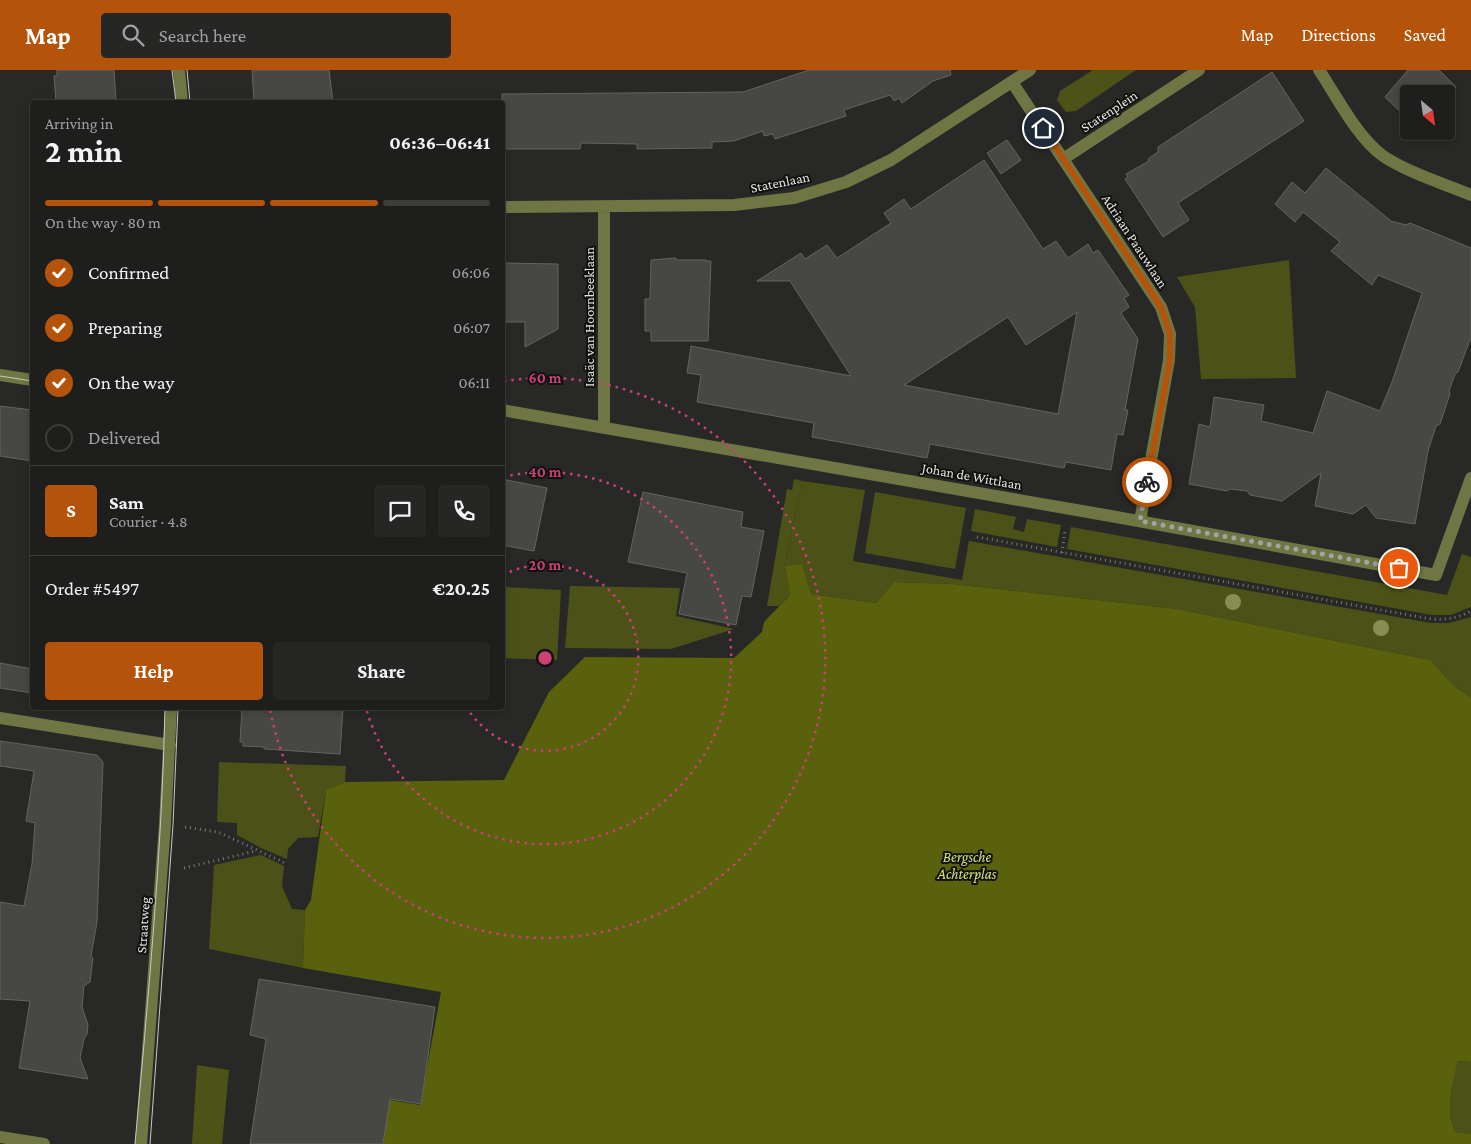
<!DOCTYPE html>
<meta charset="utf-8">
<style>
:root{--surface:#1e1f1c;--page:#262725;--text:#f1f3f6;--muted:#a1a2a3;--line:#3c3d3b;--accent:#b45309}
body{margin:0;font-family:"Crimson Pro",serif;background:var(--page);color:var(--text);height:100vh;display:flex;flex-direction:column;font-size:19px;white-space:nowrap}
*{box-sizing:border-box;margin:0}
p{font-size:16px;color:var(--muted)}
.icon{flex:none;width:28px;height:28px;fill:none;stroke:currentColor;stroke-width:2;stroke-linecap:round;stroke-linejoin:round}
.map{position:relative;flex:1;overflow:hidden}
.panel{position:absolute;left:30px;top:30px;width:475px;height:610px;display:flex;flex-direction:column;background:var(--surface);border-radius:5px;box-shadow:0 2px 8px #0003,0 0 0 1px var(--line)}
.panel>*{flex:none}
.needle{width:32px;rotate:151deg}
.controls{position:absolute;left:1400px;top:15px;display:grid;gap:10px}
.controls a{display:grid;place-items:center;width:55px;height:55px;border-radius:5px;background:var(--surface);box-shadow:0 2px 8px #0003,0 0 0 1px var(--line);font-size:25px}
.pin{position:absolute;display:grid;place-items:center;width:42px;height:42px;color:#fff;margin:-21px;border:2px solid #fff;border-radius:50%;box-shadow:0 1px 5px #0007}
.courier{position:absolute;display:grid;place-items:center;width:50px;height:50px;margin:-25px;border:4px solid #b45309;border-radius:50%;background:#fff;color:#222;box-shadow:0 1px 6px #0007}
.summary em{font-style:normal;font-weight:700}
.summary div{display:flex;flex-direction:column-reverse}
.summary{display:flex;align-items:center;justify-content:space-between;height:85px;padding:0 15px}
h1{font-size:32px;font-weight:700;line-height:38px}
.bar{display:grid;grid-template-columns:repeat(4,1fr);gap:8px 5px;align-content:center;height:60px;padding:0 15px}
.bar i{height:6px;border-radius:4px;background:var(--line)}
.bar .active{background:var(--accent)}
.bar p{grid-column:span 4}
.line{display:flex;align-items:center;gap:12px;padding:0 15px;border-top:1px solid var(--line)}
.line div{flex:1}
.round{display:grid;place-items:center;flex:none;width:52px;height:52px;border-radius:5px;background:var(--page)}
ol{padding:0 15px;list-style:none}
li{display:flex;align-items:center;gap:15px;height:55px}
li p{margin-inline-start:auto}
li .icon{padding:5px;border-radius:50%;background:var(--accent);color:#fff;stroke-width:4}
li:last-child{color:var(--muted)}
li i{width:28px;height:28px;border:2px solid var(--line);border-radius:50%}
.action{display:flex;gap:10px;margin-top:auto;padding:10px 15px}
.action a{flex:1;height:58px;border-radius:5px;background:var(--accent);color:#fff;font-size:20px;font-weight:700;line-height:58px;text-align:center}
.action a+a{background:var(--page);color:var(--text)}
header{display:flex;align-items:center;gap:30px;box-sizing:border-box;height:70px;padding:0 25px;background:var(--accent);color:#fff}
header strong{font-size:24px}
nav{display:flex;gap:28px;margin-inline-start:auto;font-size:18px}
.search{width:350px;height:45px;background:var(--page);display:flex;align-items:center;gap:12px;box-sizing:border-box;padding:0 18px;border-radius:5px;color:var(--muted);font-size:19px}
.map>svg:first-child{display:block}
</style>
<header>
<strong>Map</strong>
<div class="search"><svg class="icon" aria-label="search" viewBox="0 0 24 24"><circle cx="10" cy="10" r="6"/><path d="M15 15l6 6"/></svg>Search here</div>
<nav><a>Map</a><a>Directions</a><a>Saved</a></nav>
</header>
<div class="map">
<svg width="1471" height="1074" viewBox="0 0 1471 1074">
<rect width="100%" height="100%" fill="#282926"/>
<!-- green -->
<path fill="#4c5217" d="M1289,190L1296,308L1201,309L1195,237L1177,207Z
M802,411L865,420L853,491L962,510L969,471L1431,553H1449L1471,547V628L1453,615L1430,590L1177,539L952,514L894,512L876,533L811,524L802,495L785,496Z
M875,422L966,438L955,499L865,483Z
M975,439L1016,447L1013,459L1024,462L1027,449L1061,455L1057,477L971,461Z
M1071,457L1447,525L1462,484L1471,487V537L1451,545H1432L1067,479Z
M570,516L680,518L676,546L734,559L671,579L565,578Z
M503,517L561,520L557,590L503,588Z
M219,692L346,696L345,712L326,720L318,767L298,768L288,779L287,789L261,778L237,765V753L217,752Z
M261,785L284,796L282,816L292,839L305,840L303,898L209,879L214,795Z
M1458,991L1471,992V1064L1456,1062C1444,1041 1453,1013 1458,991Z"/>
<!-- forest -->
<path fill="#4d5217" d="M1093,0H1136L1076,41L1066,42L1057,30L1060,21Z
M794,409L802,411L785,496L790,525L779,536H767L787,419L792,420Z
M197,995L229,1000L222,1074H192Z"/>
<!-- water -->
<path fill="#5a610c" d="M802,494L811,524L876,533L894,512L952,514L1177,539L1430,590L1453,615L1471,628V992L1458,991C1453,1013 1444,1042 1456,1062L1471,1064V1074H383L389,1030L420,1035L441,922L303,898L305,840L311,830L326,720L345,712L504,710L549,622L585,587L734,588L762,562L764,552L790,525L785,496Z"/>
<!-- building -->
<path fill="#474844" stroke="#636460" fill-rule="evenodd" d="M57,0H114L116,32H56L54,6H57Z
M252,0H329L333,32H254Z
M809,0H950L951,5L933,11L902,33L899,28L894,31L890,25L844,40L846,46L775,69L773,64L764,66L763,61L734,71L712,72V78L637,79V74L581,73L580,79H502V24L743,22Z
M1408,0H1439L1456,17L1446,27V24H1409V50L1385,27Z
M1272,2L1304,51L1178,133L1189,150L1163,167L1125,109L1128,108L1126,104L1149,91L1148,89L1158,82V77Z
M1007,70L1021,90L1001,104L987,83Z
M984,90L1043,179L1056,171L1068,188L1088,174L1093,183L1098,180L1129,225L1124,228L1129,237L1121,243L1138,269L1125,340H1128L1123,365L1117,364L1111,400L1066,392L1064,398L930,374L927,388L812,367L814,353L697,332L701,305L687,303L691,276L851,306L790,211H757L801,183L805,189L827,175L837,188L891,153L884,143L904,129L911,139ZM1077,242L1058,344L904,315L1008,247L1026,275Z
M1326,98L1391,151L1406,155L1410,153L1471,178V267L1458,302L1455,304L1449,321L1450,324L1440,354L1436,356L1428,381L1415,454L1376,448L1366,435L1353,444L1315,436L1321,403L1282,431L1250,425L1247,421L1230,419L1227,421L1189,414L1199,354L1210,357L1214,327L1264,335L1261,351L1313,363L1327,321L1380,341L1392,312L1422,223L1378,205L1372,215L1331,181L1340,172L1303,142L1295,152L1275,134L1292,112L1305,123Z
M676,188V190H706V191H711L708,271H651V261H645V229H650L651,190Z
M502,193L558,194V259L525,277V252H502Z
M0,336L32,340V391L0,386Z
M502,409L547,418L534,481L502,475Z
M643,422L743,442L741,457L764,461L751,527L742,526L736,555L679,544L687,503L628,492Z
M0,593L32,599V623L0,618Z
M242,638H343L340,684L264,679V677L243,676V672H240Z
M0,671L97,685L103,692L97,852L91,886L93,888L90,912L84,916L82,937L88,955L87,964L84,969L80,988L88,1009L19,998L30,931L0,929V832L24,836L32,794L35,753L26,751L34,701L0,696Z
M259,909L435,937L421,1034L390,1029L383,1074H250L266,969L250,965Z"/>
<g fill="none" stroke-linecap="round" stroke-linejoin="round">
<!-- path -->
<path stroke="#787976" stroke-width="3" stroke-dasharray="1 4" stroke-linecap="butt" d="M977,467L1431,549C1446,550 1458,548 1471,541
M1062,483L1065,461
M185,757L218,762L285,793
M184,798L256,781"/>
<!-- minor -->
<path stroke="#707643" stroke-width="12" d="M179,0L182,32
M1319,0C1337,27 1357,67 1383,86C1409,103 1442,113 1471,125
M1012,12L1063,89L1199,0
M1063,89L1161,237L1170,264L1169,290L1140,451
M502,137L734,135L794,128L846,112L891,90L1030,0
M604,137V357
M0,305L32,310
M502,340L1105,445L1436,505L1471,408
M0,648L170,675
M0,1067L44,1074
M141,1074L165,754L171,638"/>
<!-- tram -->
<path stroke="#c8c9c6" stroke-width="1" d="M172,0L176,32
M187,0L190,32
M0,306L32,311
M135,1074C148,929 162,783 165,638
M150,1074L173,755L178,638"/>
</g>
<!-- trees -->
<g fill="#878e53">
<circle cx="1233" cy="532" r="8"/>
<circle cx="1381" cy="558" r="8"/>
</g>
<g fill="none" stroke-linecap="round" stroke-linejoin="round">
<!-- done -->
<path stroke="#a3a4a1" stroke-width="5" stroke-dasharray="0 9" d="M1147,412L1140,451L1399,498"/>
<!-- route -->
<path stroke="#b45309" stroke-width="6" d="M1043,58L1161,237L1170,264V290L1147,412"/>
</g>
<!-- distance rings -->
<g fill="none" stroke="#c94176" stroke-width="2.5" stroke-dasharray="2.5 5">
<path d="M503 505A93 93 0 1 1 467 638"/>
<path d="M503 407A186 186 0 1 1 366 638"/>
<path d="M504 311A280 280 0 1 1 270 639"/>
</g>
<g text-anchor="middle" dominant-baseline="central" stroke-width="4" stroke-linejoin="round" paint-order="stroke">
<!-- street labels -->
<g font-size="14" fill="#e5e6e3" stroke="#111110">
<text transform="translate(1109 41) rotate(-33)">Statenplein</text>
<text transform="translate(780 112) rotate(-11)">Statenlaan</text>
<text transform="translate(1135 171) rotate(57)">Adriaan Paauwlaan</text>
<text transform="translate(589 247) rotate(-90)">Isaäc van Hoornbeeklaan</text>
<text transform="translate(972 406) rotate(10)">Johan de Wittlaan</text>
<text transform="translate(143 855) rotate(-86)">Straatweg</text>
</g>
<!-- water labels -->
<g font-size="15" font-style="italic" fill="#d4e177" stroke="#111110">
<text x="967" y="787">Bergsche<tspan x="967" dy="17">Achterplas</tspan></text>
</g>
</g>
<circle cx="545" cy="588" r="8" fill="#c94176" stroke="#111110" stroke-width="2.5"/>
<g font-size="15" text-anchor="middle" font-weight="bold" fill="#c94176" stroke="#111110" stroke-width="4" stroke-linejoin="round" paint-order="stroke">
<text x="545" y="313">60 m</text>
<text x="545" y="407">40 m</text>
<text x="545" y="500">20 m</text>
</g>
</svg>
<div class="controls">
<a><svg class="needle" viewBox="-14 -14 28 28"><path d="M0-13l5 13h-10z" fill="#e53935"/><path d="M0 13l5-13h-10z" fill="#a1a2a3"/></svg></a>
</div>
<div class="pin" style="left:1399px;top:498px;background:#ea580c"><svg class="icon" aria-label="bag" viewBox="0 0 24 24"><path d="M5 8h14l-1 12H6zM9 8a3 3 0 0 1 6 0"/></svg></div>
<div class="pin" style="left:1043px;top:58px;background:#1f2937"><svg class="icon" aria-label="home" viewBox="0 0 24 24"><path d="M3 11l9-7 9 7M6 9v11h12V9"/></svg></div>
<div class="courier" style="left:1147px;top:412px"><svg class="icon" aria-label="bike" viewBox="0 0 24 24"><circle cx="6" cy="16" r="4"/><circle cx="18" cy="16" r="4"/><path d="M6 16l4-8h5l3 8M10 8l3 8H6M13 5h3"/></svg></div>
<section class="panel">
<div class="summary"><div><h1>2 min</h1><p>Arriving in</p></div><em>06:36–06:41</em></div>
<div class="bar"><i class="active"></i><i class="active"></i><i class="active"></i><i></i><p>On the way · 80 m</p></div>
<ol>
<li><svg class="icon" aria-label="check" viewBox="0 0 24 24"><path d="M5 12l5 5 9-10"/></svg>Confirmed<p>06:06</p></li>
<li><svg class="icon" aria-label="check" viewBox="0 0 24 24"><path d="M5 12l5 5 9-10"/></svg>Preparing<p>06:07</p></li>
<li><svg class="icon" aria-label="check" viewBox="0 0 24 24"><path d="M5 12l5 5 9-10"/></svg>On the way<p>06:11</p></li>
<li><i></i>Delivered</li>
</ol>
<div class="line" style="height:90px"><b class="round" style="background:var(--accent);color:#fff">S</b><div><b>Sam</b><p>Courier · 4.8</p></div><a class="round"><svg class="icon" aria-label="chat" viewBox="0 0 24 24"><path d="M4 5h16v11H9l-5 4z"/></svg></a><a class="round"><svg class="icon" aria-label="phone" viewBox="0 0 24 24"><path d="M5 4h4l2 5-3 2q2 4 5 5l2-3 5 2v4C11 20 4 13 5 4z"/></svg></a></div>
<div class="line" style="height:65px"><div>Order #5497</div><b>€20.25</b></div>
<div class="action"><a>Help</a><a>Share</a></div>
</section>
</div>
